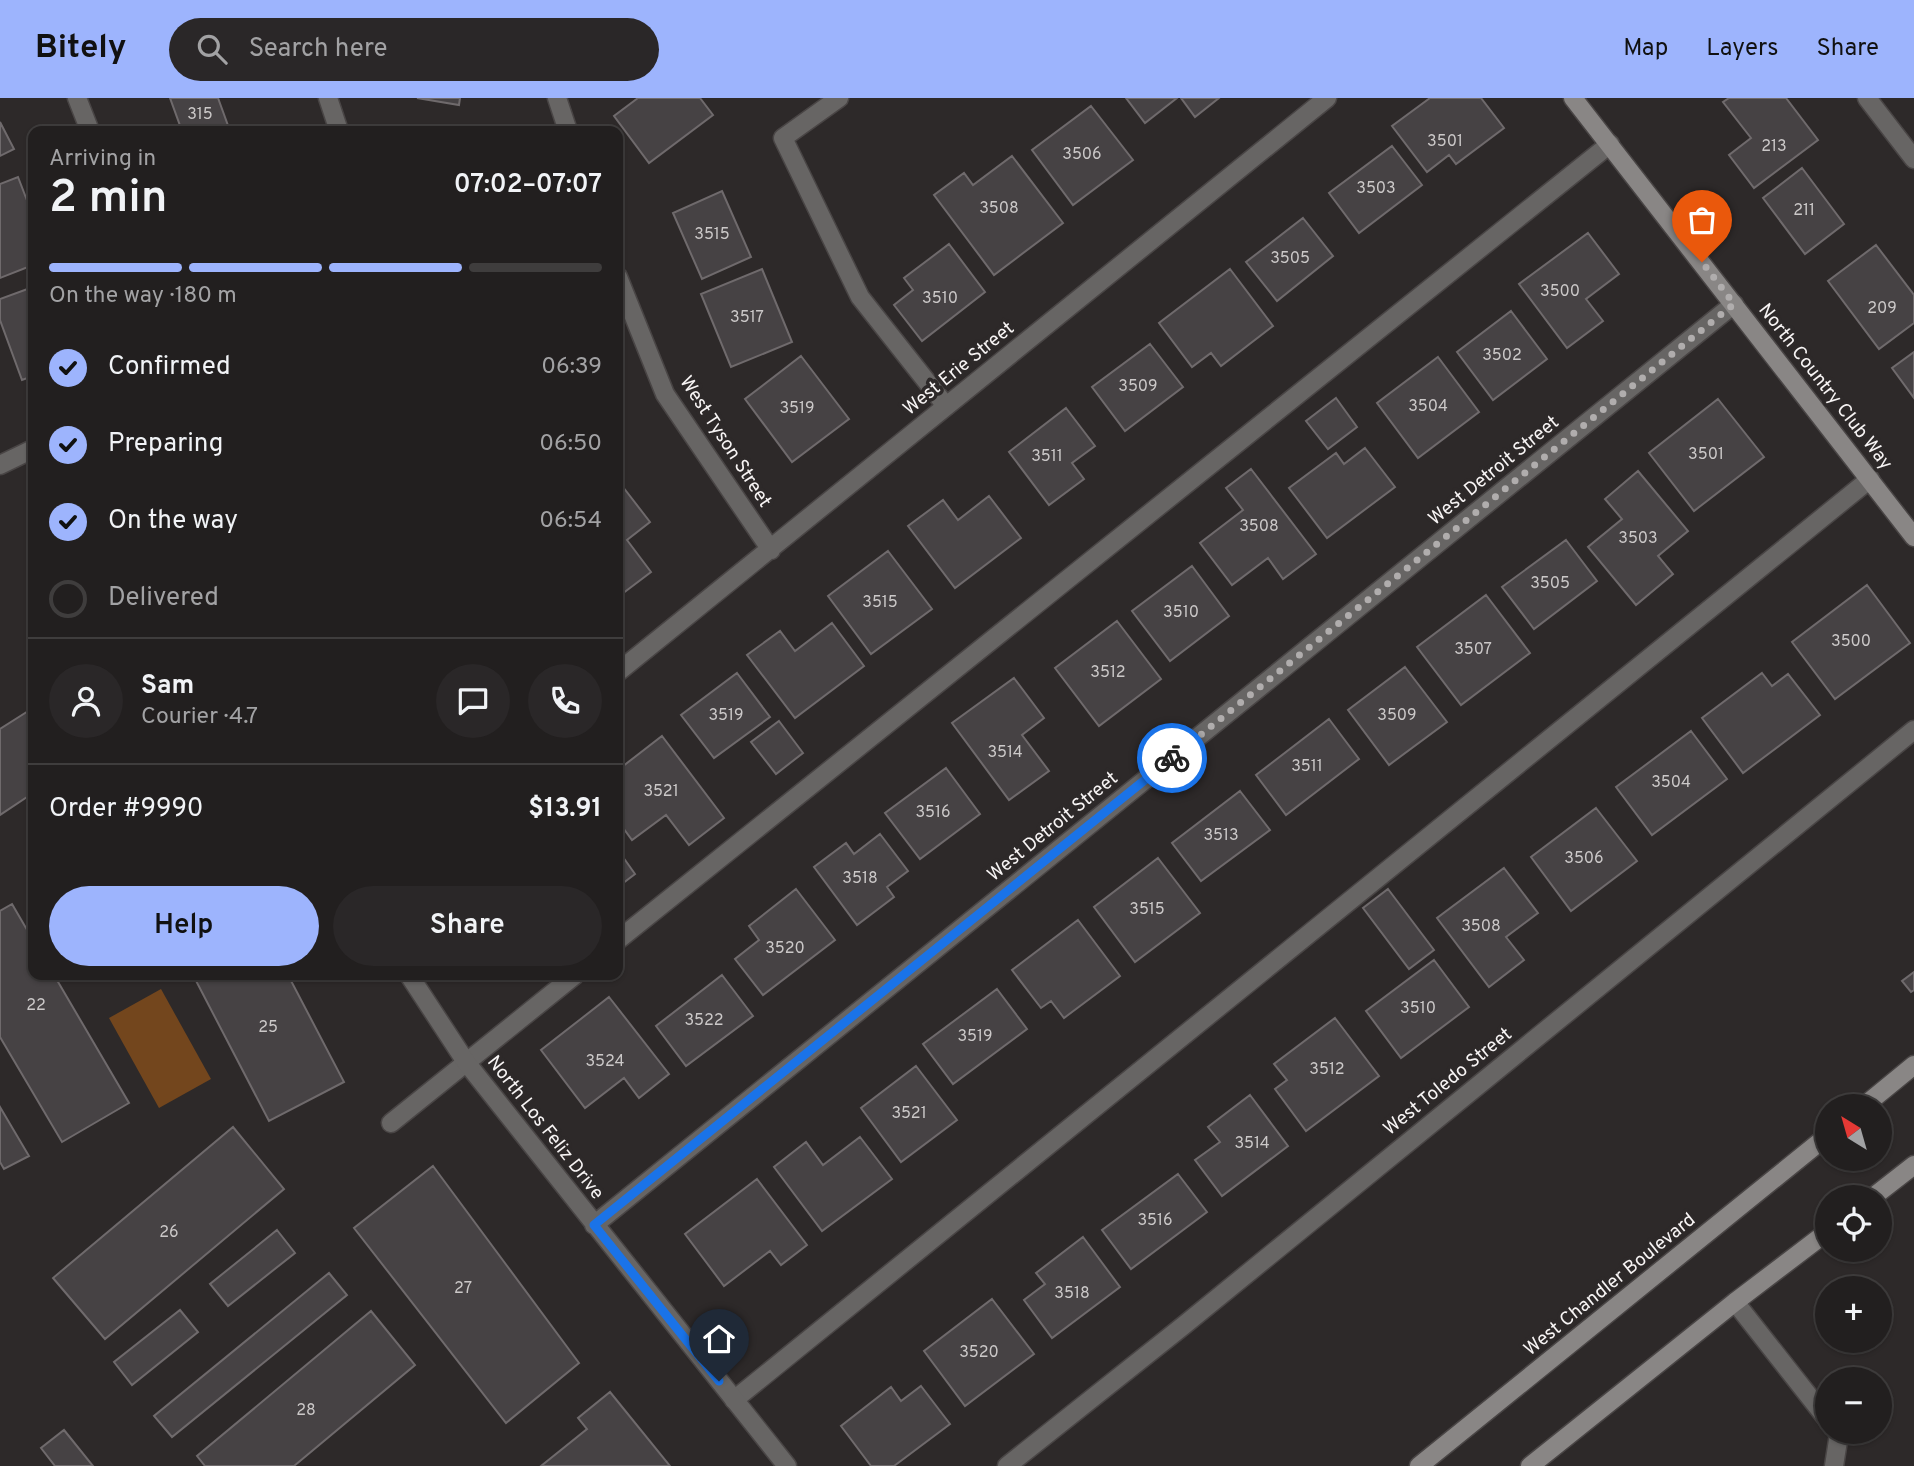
<!DOCTYPE html>
<meta charset="utf-8">
<style>
:root{--surface:#221f1f;--page:#2a2728;--text:#f1f3f6;--muted:#a2a2a4;--line:#3f3d3d;--accent:#9db4fd}
body{margin:0;font-family:Overpass,sans-serif;background:var(--page);color:var(--text);height:100vh;display:flex;flex-direction:column;font-size:26px;white-space:nowrap}
*{box-sizing:border-box;margin:0}
p{font-size:23px;color:var(--muted)}
.icon{flex:none;width:38px;height:38px;fill:none;stroke:currentColor;stroke-width:2;stroke-linecap:round;stroke-linejoin:round}
.map{position:relative;flex:1;overflow:hidden}
.drawer{position:absolute;left:28px;top:28px;width:595px;height:854px;display:flex;flex-direction:column;background:var(--surface);border-radius:14px;box-shadow:0 2px 5px #0004,0 0 0 2px var(--line)}
.drawer>*{flex:none}
.needle{width:46px;rotate:323deg}
.fabs{position:absolute;left:1815px;top:996px;display:grid;gap:14px}
.fabs a{display:grid;place-items:center;width:77px;height:77px;border-radius:50%;background:var(--surface);box-shadow:0 2px 5px #0004,0 0 0 2px var(--line);font-size:35px}
.pin{position:absolute;display:grid;place-items:center;width:60px;height:60px;color:#fff;margin:-72px -30px;border-radius:50% 50% 50% 0;rotate:-45deg;box-shadow:0 0 7px #0007}
.pin .icon{rotate:45deg}
.courier{position:absolute;display:grid;place-items:center;width:70px;height:70px;margin:-35px;border:5px solid #1a73e8;border-radius:50%;background:#fff;color:#222;box-shadow:0 2px 9px #0007}
.summary em{font-style:normal;font-weight:600}
.summary div{display:flex;flex-direction:column-reverse}
.summary{display:flex;align-items:center;justify-content:space-between;height:119px;padding:0 21px}
h1{font-size:46px;font-weight:600;line-height:52px}
.bar{display:grid;grid-template-columns:repeat(4,1fr);gap:10px 7px;align-content:center;height:84px;padding:0 21px}
.bar i{height:9px;border-radius:5px;background:var(--line)}
.bar .selected{background:var(--accent)}
.bar p{grid-column:span 4}
.line{display:flex;align-items:center;gap:18px;padding:0 21px;border-top:2px solid var(--line)}
.line div{flex:1}
.round{display:grid;place-items:center;flex:none;width:74px;height:74px;border-radius:37px;background:var(--page)}
ol{padding:0 21px;list-style:none}
li{display:flex;align-items:center;gap:21px;height:77px}
li p{margin-inline-start:auto}
li .icon{padding:7px;border-radius:50%;background:var(--accent);color:#111;stroke-width:4}
li:last-child{color:var(--muted)}
li i{width:38px;height:38px;border:4px solid var(--line);border-radius:50%}
.primary-button{display:flex;gap:14px;margin-top:auto;padding:14px 21px}
.primary-button a{flex:1;height:80px;border-radius:42px;background:var(--accent);color:#111;font-size:28px;font-weight:600;line-height:80px;text-align:center}
.primary-button a+a{background:var(--page);color:var(--text)}
header{display:flex;align-items:center;gap:42px;box-sizing:border-box;height:98px;padding:0 35px;background:var(--accent);color:#111}
header strong{font-size:33px}
nav{display:flex;gap:38px;margin-inline-start:auto;font-size:24px}
.search{width:490px;height:63px;background:var(--page);display:flex;align-items:center;gap:18px;box-sizing:border-box;padding:0 24px;border-radius:38px;color:var(--muted);font-size:26px}
.map>svg:first-child{display:block}
</style>
<header>
<strong>Bitely</strong>
<div class="search"><svg class="icon" aria-label="search" viewBox="0 0 24 24"><circle cx="10" cy="10" r="6"/><path d="M15 15l6 6"/></svg>Search here</div>
<nav><a>Map</a><a>Layers</a><a>Share</a></nav>
</header>
<div class="map">
<svg width="1914" height="1368" viewBox="0 0 1914 1368">
<rect width="100%" height="100%" fill="#2d2929"/>
<!-- green -->
<path fill="#73461d" d="M161,891L211,981L159,1010L109,920Z"/>
<!-- building -->
<path fill="#464244" stroke="#6f6a6c" stroke-width="2" d="M170,0H218L230,33H182Z
M417,0H460L459,7Z
M638,0H700L713,17L649,65L614,18Z
M1126,0H1177L1145,25Z
M1181,0H1219L1195,19Z
M1430,0H1481L1504,30L1456,66L1449,57L1427,74L1392,28Z
M1729,0H1786L1818,42L1754,90L1729,57L1751,40L1723,4Z
M1091,8L1133,62L1073,107L1032,52Z
M0,24L14,51L0,58Z
M1392,48L1422,87L1359,135L1329,95Z
M1012,58L1063,125L994,177L934,97L964,75L973,87Z
M1802,70L1844,126L1805,156L1763,100Z
M18,79L33,118V167L0,180V86Z
M722,93L751,159L702,181L673,115Z
M1303,120L1333,158L1277,203L1246,164Z
M1588,135L1619,176L1586,201L1603,223L1567,250L1519,186Z
M949,146L985,194L922,243L894,207L913,192L904,180Z
M1876,147L1914,197V225L1879,251L1828,183Z
M762,171L792,244L731,269L701,196Z
M1230,171L1273,228L1221,268L1211,255L1192,269L1159,225Z
M33,189V278L22,282L0,222V201Z
M1511,213L1547,261L1493,302L1457,254Z
M1150,246L1183,289L1125,333L1092,289Z
M1914,254V300L1892,270Z
M801,258L849,321L792,364L745,301Z
M1438,259L1479,314L1418,360L1377,305Z
M1336,300L1357,329L1328,351L1306,323Z
M1718,301L1764,359L1694,413L1649,355Z
M1066,310L1095,348L1072,365L1084,381L1049,407L1009,354Z
M1365,350L1395,389L1327,440L1289,390L1336,355L1344,366Z
M1251,371L1316,456L1283,481L1268,460L1232,487L1200,445L1243,412L1226,390Z
M1638,373L1688,433L1658,458L1673,476L1636,507L1588,449L1622,421L1605,401Z
M623,389L650,424L627,442L651,474L618,499V393Z
M989,398L1021,440L955,490L908,428L943,402L958,422Z
M1566,442L1597,483L1534,531L1502,489Z
M888,453L932,511L871,556L828,498Z
M1192,468L1229,518L1170,563L1132,513Z
M1867,487L1910,545L1835,601L1792,544Z
M1486,497L1530,555L1461,607L1417,549Z
M1117,523L1161,581L1099,628L1055,570Z
M832,525L864,568L795,620L747,557L780,533L795,553Z
M1405,569L1447,624L1389,667L1348,612Z
M737,575L770,619L714,660L681,617Z
M1762,575L1772,588L1788,576L1820,617L1743,675L1702,620Z
M1014,580L1044,620L1022,637L1049,673L1009,702L952,625Z
M33,610V695L0,717V631Z
M1329,621L1359,661L1286,717L1256,677Z
M779,623L803,655L776,676L751,644Z
M1691,633L1727,681L1652,737L1616,689Z
M662,638L724,720L689,747L666,717L632,742L618,723V672Z
M946,670L980,716L920,761L885,715Z
M1240,693L1270,732L1201,783L1172,745Z
M1596,710L1637,763L1571,813L1531,759Z
M880,736L908,773L887,789L894,799L857,827L814,769L846,745L854,756Z
M618,752L635,776L618,789Z
M1158,760L1200,815L1135,864L1094,809Z
M1504,770L1538,815L1506,839L1524,862L1489,889L1437,820Z
M796,791L835,842L763,897L735,861L759,842L749,828Z
M1388,791L1434,852L1409,871L1363,810Z
M12,806L33,842V877H54L129,1005L62,1044L0,939V813Z
M1078,822L1120,878L1064,920L1051,903L1041,910L1012,872Z
M1434,862L1469,909L1401,960L1366,913Z
M1914,874V892L1911,894L1902,883Z
M193,877H288L344,984L269,1023Z
M722,877L753,918L686,968L656,928Z
M997,891L1027,931L953,986L923,946Z
M609,899L669,976L639,1000L624,980L585,1010L541,952Z
M1335,920L1379,978L1306,1033L1275,991L1287,982L1274,966Z
M916,968L957,1022L901,1064L861,1010Z
M1250,997L1288,1048L1222,1098L1195,1062L1220,1044L1208,1029Z
M0,1009L29,1058L4,1071L0,1064Z
M233,1029L284,1091L105,1241L53,1180Z
M860,1039L892,1081L822,1133L774,1069L806,1044L823,1067Z
M433,1068L579,1265L506,1325L354,1130Z
M1178,1076L1207,1114L1131,1171L1102,1132Z
M757,1081L807,1147L781,1167L770,1153L724,1188L685,1136Z
M277,1132L295,1155L228,1208L210,1186Z
M1083,1139L1120,1189L1052,1240L1024,1202L1045,1186L1036,1175Z
M329,1175L347,1197L172,1339L154,1318Z
M992,1201L1034,1256L965,1308L924,1253Z
M180,1212L198,1234L132,1287L114,1264Z
M371,1213L415,1267L294,1368H205L197,1358Z
M921,1288L950,1326L894,1368H871L841,1328L891,1289L901,1303Z
M610,1294L670,1368H541L587,1331L578,1320Z
M64,1332L93,1368H55L41,1350Z"/>
<g fill="none" stroke-linecap="round" stroke-linejoin="round">
<defs>
<path id="lane" d="M328,0L339,33
M839,0L783,40L860,199L946,308
M1867,0L1914,61
M618,842L1610,46
M391,1025L575,877
M1735,1204L1827,1321
M734,1302L1870,381
M1834,1368L1839,1336L1837,1334"/>
<path id="street" d="M77,0L90,33
M557,0L568,33
M618,179L665,296L771,452
M0,367L33,351
M618,574C856,384 1091,191 1327,0
M409,877L466,964L787,1368
M594,1127L1734,206
M1007,1368L1183,1228L1914,632"/>
<path id="secondary" d="M1573,0L1914,439
M1864,1008L1914,967
M1873,1099L1914,1067
M1419,1368L1827,1038
M1530,1368L1735,1204L1827,1134"/>
</defs>
<!-- lane casing -->
<use href="#lane" stroke="#494545" stroke-width="21"/>
<!-- street casing -->
<use href="#street" stroke="#494545" stroke-width="21"/>
<!-- secondary casing -->
<use href="#secondary" stroke="#494545" stroke-width="21"/>
<!-- lane -->
<use href="#lane" stroke="#676564" stroke-width="18"/>
<!-- street -->
<use href="#street" stroke="#676564" stroke-width="18"/>
<!-- secondary -->
<use href="#secondary" stroke="#898685" stroke-width="18"/>
</g>
<g fill="none" stroke-linecap="round" stroke-linejoin="round">
<!-- done -->
<path stroke="#b0adad" stroke-width="7" stroke-dasharray="0 12.6" d="M1172,660L1734,206L1702,164"/>
<!-- route -->
<path stroke="#1a73e8" stroke-width="9" d="M719,1283L594,1127L1172,660"/>
</g>
<g text-anchor="middle" dominant-baseline="central" stroke-width="7" stroke-linejoin="round" paint-order="stroke">
<!-- number labels -->
<g font-size="16" fill="#cbc8c8">
<text x="200" y="17">315</text>
<text x="1445" y="44">3501</text>
<text x="1774" y="49">213</text>
<text x="1082" y="57">3506</text>
<text x="1376" y="91">3503</text>
<text x="999" y="111">3508</text>
<text x="1804" y="113">211</text>
<text x="712" y="137">3515</text>
<text x="1290" y="161">3505</text>
<text x="1560" y="194">3500</text>
<text x="940" y="201">3510</text>
<text x="1882" y="211">209</text>
<text x="747" y="220">3517</text>
<text x="1502" y="258">3502</text>
<text x="1138" y="289">3509</text>
<text x="1428" y="309">3504</text>
<text x="797" y="311">3519</text>
<text x="1706" y="357">3501</text>
<text x="1047" y="359">3511</text>
<text x="1259" y="429">3508</text>
<text x="1638" y="441">3503</text>
<text x="1550" y="486">3505</text>
<text x="880" y="505">3515</text>
<text x="1181" y="515">3510</text>
<text x="1851" y="544">3500</text>
<text x="1473" y="552">3507</text>
<text x="1108" y="575">3512</text>
<text x="726" y="618">3519</text>
<text x="1397" y="618">3509</text>
<text x="1005" y="655">3514</text>
<text x="1307" y="669">3511</text>
<text x="1671" y="685">3504</text>
<text x="661" y="694">3521</text>
<text x="933" y="715">3516</text>
<text x="1221" y="738">3513</text>
<text x="1584" y="761">3506</text>
<text x="860" y="781">3518</text>
<text x="1147" y="812">3515</text>
<text x="1481" y="829">3508</text>
<text x="785" y="851">3520</text>
<text x="36" y="908">22</text>
<text x="1418" y="911">3510</text>
<text x="704" y="923">3522</text>
<text x="268" y="930">25</text>
<text x="975" y="939">3519</text>
<text x="605" y="964">3524</text>
<text x="1327" y="972">3512</text>
<text x="909" y="1016">3521</text>
<text x="1252" y="1046">3514</text>
<text x="1155" y="1123">3516</text>
<text x="169" y="1135">26</text>
<text x="463" y="1191">27</text>
<text x="1072" y="1196">3518</text>
<text x="979" y="1255">3520</text>
<text x="306" y="1313">28</text>
</g>
<!-- street labels -->
<g font-size="19" fill="#f7f4f4" stroke="#2d2929">
<text transform="translate(959 271) rotate(-39)">West Erie Street</text>
<text transform="translate(1825 289) rotate(52)">North Country Club Way</text>
<text transform="translate(725 344) rotate(57)">West Tyson Street</text>
<text transform="translate(1494 373) rotate(-39)">West Detroit Street</text>
<text transform="translate(1053 729) rotate(-39)">West Detroit Street</text>
<text transform="translate(1448 984) rotate(-39)">West Toledo Street</text>
<text transform="translate(545 1030) rotate(52)">North Los Feliz Drive</text>
<text transform="translate(1610 1187) rotate(-39)">West Chandler Boulevard</text>
</g>
</g>
</svg>
<div class="fabs">
<a><svg class="needle" viewBox="-14 -14 28 28"><path d="M0-13l5 13h-10z" fill="#e53935"/><path d="M0 13l5-13h-10z" fill="#a2a2a4"/></svg></a>
<a><svg class="icon" aria-label="locate" viewBox="0 0 24 24"><circle cx="12" cy="12" r="6"/><path d="M12 2v4M12 18v4M2 12h4M18 12h4"/></svg></a>
<a>+</a>
<a>−</a>
</div>
<div class="pin" style="left:1702px;top:164px;background:#ea580c"><svg class="icon" aria-label="bag" viewBox="0 0 24 24"><path d="M5 8h14l-1 12H6zM9 8a3 3 0 0 1 6 0"/></svg></div>
<div class="pin" style="left:719px;top:1283px;background:#1f2937"><svg class="icon" aria-label="home" viewBox="0 0 24 24"><path d="M3 11l9-7 9 7M6 9v11h12V9"/></svg></div>
<div class="courier" style="left:1172px;top:660px"><svg class="icon" aria-label="bike" viewBox="0 0 24 24"><circle cx="6" cy="16" r="4"/><circle cx="18" cy="16" r="4"/><path d="M6 16l4-8h5l3 8M10 8l3 8H6M13 5h3"/></svg></div>
<section class="drawer">
<div class="summary"><div><h1>2 min</h1><p>Arriving in</p></div><em>07:02–07:07</em></div>
<div class="bar"><i class="selected"></i><i class="selected"></i><i class="selected"></i><i></i><p>On the way · 180 m</p></div>
<ol>
<li><svg class="icon" aria-label="check" viewBox="0 0 24 24"><path d="M5 12l5 5 9-10"/></svg>Confirmed<p>06:39</p></li>
<li><svg class="icon" aria-label="check" viewBox="0 0 24 24"><path d="M5 12l5 5 9-10"/></svg>Preparing<p>06:50</p></li>
<li><svg class="icon" aria-label="check" viewBox="0 0 24 24"><path d="M5 12l5 5 9-10"/></svg>On the way<p>06:54</p></li>
<li><i></i>Delivered</li>
</ol>
<div class="line" style="height:126px"><a class="round"><svg class="icon" aria-label="person" viewBox="0 0 24 24"><circle cx="12" cy="8" r="4"/><path d="M4 21q1-7 8-7t8 7"/></svg></a><div><b>Sam</b><p>Courier · 4.7</p></div><a class="round"><svg class="icon" aria-label="chat" viewBox="0 0 24 24"><path d="M4 5h16v11H9l-5 4z"/></svg></a><a class="round"><svg class="icon" aria-label="phone" viewBox="0 0 24 24"><path d="M5 4h4l2 5-3 2q2 4 5 5l2-3 5 2v4C11 20 4 13 5 4z"/></svg></a></div>
<div class="line" style="height:91px"><div>Order #9990</div><b>$13.91</b></div>
<div class="primary-button"><a>Help</a><a>Share</a></div>
</section>
</div>
